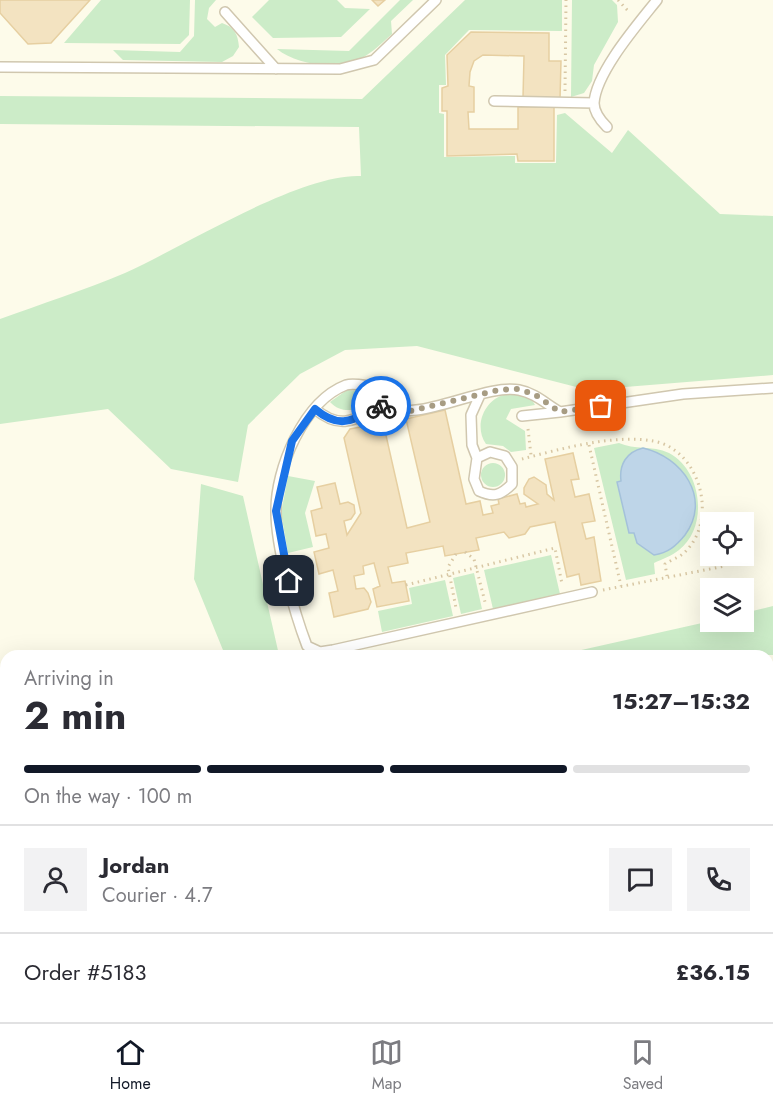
<!DOCTYPE html>
<meta charset="utf-8">
<style>
:root{--surface:#fff;--page:#f2f2f3;--text:#2b2b33;--muted:#7c7c81;--line:#e1e1e2;--accent:#111827}
body{margin:0;font-family:Jost,sans-serif;background:var(--page);color:var(--text);height:100vh;display:flex;flex-direction:column;font-size:22px;white-space:nowrap}
*{box-sizing:border-box;margin:0}
p{font-size:20px;color:var(--muted)}
.icon{flex:none;width:33px;height:33px;fill:none;stroke:currentColor;stroke-width:2;stroke-linecap:round;stroke-linejoin:round}
.map{position:relative;flex:1;overflow:hidden}
.side{position:absolute;left:0px;top:650px;width:774px;height:374px;display:flex;flex-direction:column;background:var(--surface);border-radius:18px 18px 0 0;box-shadow:0 6px 24px #0002}
.side>*{flex:none}
.tools{position:absolute;left:700px;top:512px;display:grid;gap:12px}
.tools a{display:grid;place-items:center;width:54px;height:54px;border-radius:0px;background:var(--surface);box-shadow:0 6px 24px #0002;font-size:30px}
.pin{position:absolute;display:grid;place-items:center;width:51px;height:51px;color:#fff;margin:-26px;border-radius:12px;box-shadow:0 3px 9px #0006}
.courier{position:absolute;display:grid;place-items:center;width:60px;height:60px;margin:-30px;border:4px solid #1a73e8;border-radius:50%;background:#fff;color:#222;box-shadow:0 2px 8px #0007}
.overview em{font-style:normal;font-weight:700}
.overview div{display:flex;flex-direction:column-reverse}
.overview{display:flex;align-items:center;justify-content:space-between;height:102px;padding:0 24px}
h1{font-size:39px;font-weight:700;line-height:45px}
.bar{display:grid;grid-template-columns:repeat(4,1fr);gap:9px 6px;align-content:center;height:72px;padding:0 24px}
.bar i{height:8px;border-radius:4px;background:var(--line)}
.bar .active{background:var(--accent)}
.bar p{grid-column:span 4}
.line{display:flex;align-items:center;gap:15px;padding:0 24px;border-top:2px solid var(--line)}
.line div{flex:1}
.round{display:grid;place-items:center;flex:none;width:63px;height:63px;border-radius:0px;background:var(--page)}
.menu{display:flex;justify-content:space-around;align-items:center;height:84px;border-top:2px solid var(--line);background:var(--surface);font-size:16px;color:var(--muted)}
.menu a{display:grid;justify-items:center;gap:3px}
.menu .active{color:var(--accent)}
.map>svg:first-child{display:block}
</style>
<div class="map">
<svg width="773" height="1022" viewBox="0 0 773 1022">
<rect width="100%" height="100%" fill="#fdfbea"/>
<!-- green -->
<path fill="#ccecc8" d="M101,0H190L189,35L180,44L64,43Z
M195,0H216L209,8L207,19L215,27L222,23C234,27 238,34 239,47L233,56L222,62L123,60L113,50L180,52L194,36Z
M269,0H337L345,8L370,9L341,37L273,38L252,17Z
M400,0H413L391,21L392,34C383,42 373,52 362,58C337,70 298,66 277,49L349,51Z
M465,0H562V31L469,30L445,55L446,85H439V113L444,114V157L515,156V163H556L557,115L565,113L612,153L628,130L720,214L773,216V375L588,390L417,346L345,350L300,374L248,425L238,482L171,469L108,409L0,424V319C41,304 85,290 125,273C185,246 300,173 361,176L359,127L0,124V96L362,99Z
M572,0H612L617,5L618,22L594,65L592,81L584,93L571,97Z
M347,390L363,391L374,402C360,409 343,416 330,402Z
M503,395C516,395 529,392 535,405L511,409L506,419L525,431L526,450L511,452L503,446L486,444C474,427 483,402 503,395Z
M619,443C634,450 652,445 669,453C702,470 709,527 679,550C672,556 662,559 654,563L655,574L626,580L594,448Z
M481 475a12 12 0 1 1 24 0a12 12 0 1 1-24 0Z
M288,476L315,481L305,513L313,547L288,553L281,513Z
M201,484L243,496L279,655H225L194,579Z
M551,555L560,594L493,609L484,570Z
M474,573L482,609L461,614L453,578Z
M445,580L453,616L382,632L378,611L412,604L409,588Z
M773,606V655H559L711,621H744V613Z"/>
<!-- water -->
<path fill="#bed5e8" stroke="#a4c1da" stroke-width="1.5" d="M643,448C682,457 712,498 685,535C676,546 668,553 654,555L637,543L634,533H629L617,482L621,481C619,465 626,452 643,448Z"/>
<!-- building -->
<path fill="#f3e3c1" stroke="#e6cfa1" stroke-width="1.5" d="M0,0H90L51,43L28,44L0,13Z
M372,0H385L378,6Z
M471,32L549,33V61H561L560,99L523,98L524,56L483,55L474,61L470,72L469,86L474,87V112H468L469,129H518V107H554V161H518L517,154L447,156V111H442V88L448,86L447,55Z
M445,410L466,504L480,501L483,515L493,513L491,506L499,504L498,499L517,494L520,504L525,503L526,507L538,504L524,494V488L529,479L534,477L546,485L547,494L554,500L545,459L573,453L579,479L571,480L575,497L589,494L595,521L582,523L586,539L594,537L601,581L581,585L579,574L567,577L555,522L530,527L525,534L509,538L504,532L476,538L479,550L445,556L443,546L406,553L408,563L388,567L392,583L405,581L409,601L377,607L373,589L380,586L374,563L363,566L364,574L354,576L356,589L364,588L368,593L371,602L368,609L334,617L329,593L338,591L333,570L319,574L314,552L329,548L326,534L316,536L311,511L322,508L317,487L335,483L340,504L348,502L354,505L355,513L351,519L344,521L347,535L361,513L344,438L350,429L376,424L385,431L407,528L430,522L406,419Z"/>
<g fill="none" stroke-linecap="round" stroke-linejoin="round">
<defs>
<path id="service" d="M225,12L276,69
M0,67L340,69L374,60L436,0
M494,101L594,103
M607,127C601,121 594,112 594,103C596,72 638,24 657,0
M315,409C342,432 357,418 384,405
M522,416L560,412
M477,458L490,452L505,456L512,467V484C501,495 494,498 479,491L474,479L477,458L472,445L471,415L480,395
M592,592L333,650L320,652L307,646C294,612 276,547 276,512C275,469 304,401 346,385C353,383 362,385 369,386C373,392 378,400 383,404C412,427 483,383 519,390C535,393 546,404 560,412L683,394L773,388"/>
</defs>
<!-- service casing -->
<use href="#service" stroke="#d0c7af" stroke-width="12"/>
<!-- path -->
<path stroke="#d8c7a4" stroke-width="3" stroke-dasharray="1.5 4.5" stroke-linecap="butt" d="M618,0L630,13
M565,91L566,0
M528,429L531,455
M589,445L621,586
M522,459C560,449 614,434 653,441C700,449 719,519 685,552C680,557 671,560 665,564L667,576
M465,552L474,559L485,602
M456,554L448,567L456,608
M406,585L555,548L562,584
M603,590L725,566
M768,719L773,718
M1,1022L8,1017"/>
<!-- service -->
<use href="#service" stroke="#fff" stroke-width="9"/>
</g>
<g fill="none" stroke-linecap="round" stroke-linejoin="round">
<!-- done -->
<path stroke="#a79c83" stroke-width="6" stroke-dasharray="0 10.8" d="M381,406L384,405L402,413L499,390L517,389L534,394L560,412L601,406"/>
<!-- route -->
<path stroke="#1a73e8" stroke-width="8" d="M289,581L276,511L292,441L315,409C341,431 354,419 381,406"/>
</g>
</svg>
<div class="tools">
<a><svg class="icon" aria-label="locate" viewBox="0 0 24 24"><circle cx="12" cy="12" r="6"/><path d="M12 2v4M12 18v4M2 12h4M18 12h4"/></svg></a>
<a><svg class="icon" aria-label="layers" viewBox="0 0 24 24"><path d="M12 4l9 5-9 5-9-5zM3 14l9 5 9-5"/></svg></a>
</div>
<div class="pin" style="left:601px;top:406px;background:#ea580c"><svg class="icon" aria-label="bag" viewBox="0 0 24 24"><path d="M5 8h14l-1 12H6zM9 8a3 3 0 0 1 6 0"/></svg></div>
<div class="pin" style="left:289px;top:581px;background:#1f2937"><svg class="icon" aria-label="home" viewBox="0 0 24 24"><path d="M3 11l9-7 9 7M6 9v11h12V9"/></svg></div>
<div class="courier" style="left:381px;top:406px"><svg class="icon" aria-label="bike" viewBox="0 0 24 24"><circle cx="6" cy="16" r="4"/><circle cx="18" cy="16" r="4"/><path d="M6 16l4-8h5l3 8M10 8l3 8H6M13 5h3"/></svg></div>
<section class="side">
<div class="overview"><div><h1>2 min</h1><p>Arriving in</p></div><em>15:27–15:32</em></div>
<div class="bar"><i class="active"></i><i class="active"></i><i class="active"></i><i></i><p>On the way · 100 m</p></div>
<div class="line" style="height:108px"><a class="round"><svg class="icon" aria-label="person" viewBox="0 0 24 24"><circle cx="12" cy="8" r="4"/><path d="M4 21q1-7 8-7t8 7"/></svg></a><div><b>Jordan</b><p>Courier · 4.7</p></div><a class="round"><svg class="icon" aria-label="chat" viewBox="0 0 24 24"><path d="M4 5h16v11H9l-5 4z"/></svg></a><a class="round"><svg class="icon" aria-label="phone" viewBox="0 0 24 24"><path d="M5 4h4l2 5-3 2q2 4 5 5l2-3 5 2v4C11 20 4 13 5 4z"/></svg></a></div>
<div class="line" style="height:78px"><div>Order #5183</div><b>£36.15</b></div>
</section>
</div>
<nav class="menu">
<a class="active"><svg class="icon" aria-label="home" viewBox="0 0 24 24"><path d="M3 11l9-7 9 7M6 9v11h12V9"/></svg>Home</a>
<a><svg class="icon" aria-label="map" viewBox="0 0 24 24"><path d="M3 6l6-2 6 2 6-2v14l-6 2-6-2-6 2zM9 4v14M15 6v14"/></svg>Map</a>
<a><svg class="icon" aria-label="saved" viewBox="0 0 24 24"><path d="M7 4h10v16l-5-4-5 4z"/></svg>Saved</a>
</nav>
